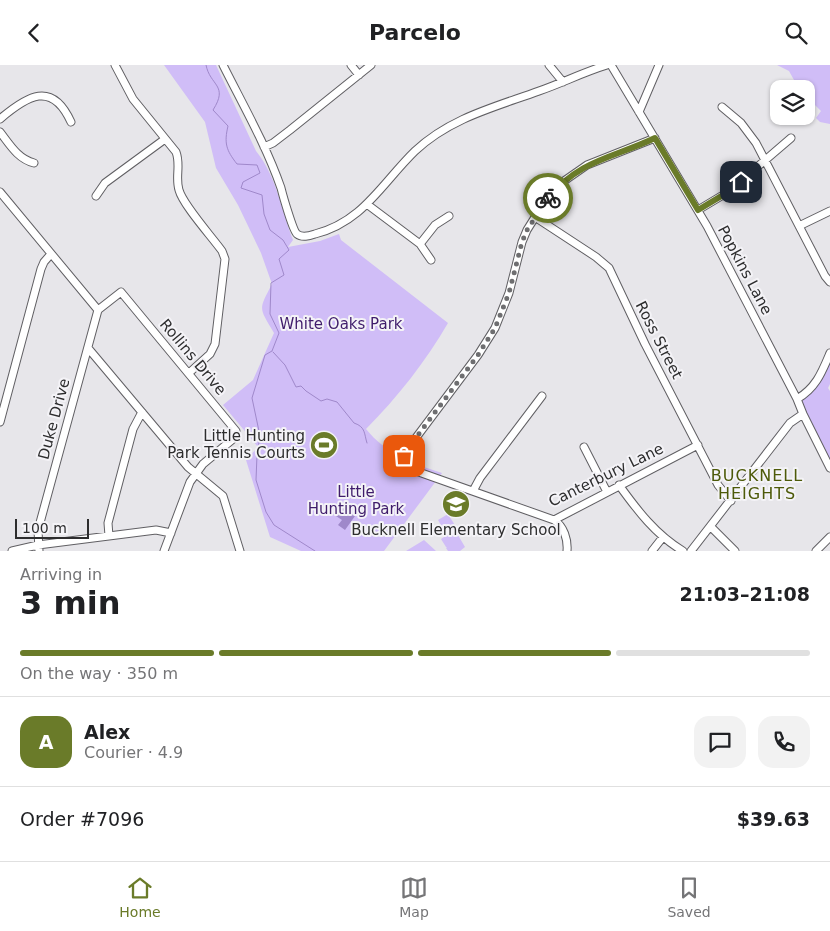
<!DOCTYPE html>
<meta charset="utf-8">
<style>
:root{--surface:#fff;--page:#f2f2f2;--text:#202124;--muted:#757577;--line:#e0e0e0;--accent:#6a7b29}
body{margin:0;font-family:"DejaVu Sans",sans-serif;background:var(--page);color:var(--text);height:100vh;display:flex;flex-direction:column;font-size:19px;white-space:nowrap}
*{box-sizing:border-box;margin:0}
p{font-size:16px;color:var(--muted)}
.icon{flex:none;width:28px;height:28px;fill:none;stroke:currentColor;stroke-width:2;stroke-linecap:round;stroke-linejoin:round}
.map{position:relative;height:486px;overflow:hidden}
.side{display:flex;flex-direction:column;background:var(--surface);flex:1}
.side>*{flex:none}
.controls{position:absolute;left:770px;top:15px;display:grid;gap:10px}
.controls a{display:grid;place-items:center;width:45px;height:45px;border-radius:10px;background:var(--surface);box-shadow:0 1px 4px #0004;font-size:25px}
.scale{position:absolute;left:15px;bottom:12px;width:74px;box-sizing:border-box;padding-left:5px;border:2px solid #2d2d2e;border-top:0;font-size:14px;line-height:18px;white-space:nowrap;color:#2d2d2e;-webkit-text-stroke:4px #f4f3f7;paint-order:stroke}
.pin{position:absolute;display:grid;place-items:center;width:42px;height:42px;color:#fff;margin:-21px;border-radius:10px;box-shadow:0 2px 8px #0006}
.courier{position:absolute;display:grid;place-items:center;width:50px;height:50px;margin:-25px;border:4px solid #6a7b29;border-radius:50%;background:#fff;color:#222;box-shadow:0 1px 6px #0007}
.headline em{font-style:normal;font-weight:600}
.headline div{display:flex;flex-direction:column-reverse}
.headline{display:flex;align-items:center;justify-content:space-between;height:85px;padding:0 20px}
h1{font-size:32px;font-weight:600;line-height:38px}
.bar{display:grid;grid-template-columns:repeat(4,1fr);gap:8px 5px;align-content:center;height:60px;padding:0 20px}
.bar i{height:6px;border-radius:4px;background:var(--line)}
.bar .current{background:var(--accent)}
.bar p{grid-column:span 4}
.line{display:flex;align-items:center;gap:12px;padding:0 20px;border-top:1px solid var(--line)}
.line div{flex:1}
.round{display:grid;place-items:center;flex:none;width:52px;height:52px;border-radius:15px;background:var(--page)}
header{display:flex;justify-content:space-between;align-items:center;height:65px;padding:0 20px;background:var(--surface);font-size:22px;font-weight:600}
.dock{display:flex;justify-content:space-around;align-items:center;height:70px;border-top:1px solid var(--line);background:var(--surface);font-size:14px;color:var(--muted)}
.dock a{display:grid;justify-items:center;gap:2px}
.dock .current{color:var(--accent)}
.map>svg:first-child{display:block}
</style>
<header><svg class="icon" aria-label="back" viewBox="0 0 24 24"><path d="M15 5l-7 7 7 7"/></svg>Parcelo<svg class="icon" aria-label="search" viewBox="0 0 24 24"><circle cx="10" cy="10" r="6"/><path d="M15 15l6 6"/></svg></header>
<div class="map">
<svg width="830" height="486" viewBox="0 0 830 486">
<rect width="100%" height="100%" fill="#e7e6ea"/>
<!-- green -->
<path fill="#d0bdf7" d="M164,0H216L256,86C276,110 282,146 293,175L288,182L320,176L339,169L341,175L448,258C426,296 397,333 366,364C385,388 414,399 442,408L384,486H301L270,472L246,395L258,382L223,340L253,315L274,268C259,242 258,246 272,219L261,188L238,140L216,103L205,57Z
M777,0H830V59L820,57L816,53L821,46L806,31V24H799L789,6Z
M830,293V319L828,323L830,326V397L806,348L802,335Z
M448,449L456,462L446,469L438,455Z
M455,465L465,482L460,486H448L446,483L447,482H446L441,474Z
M424,475L436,486H406Z"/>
<!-- water -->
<path fill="#9f88ca" d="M340,440L355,451L345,465L338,460L342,455L333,449Z"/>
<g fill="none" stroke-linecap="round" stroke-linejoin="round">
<!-- stream -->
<path stroke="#9f88ca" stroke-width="1" d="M206,0C210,21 229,20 213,45L228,61C224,78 226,85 237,99L257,100L260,108L243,117L241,123L262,130L264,149L270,165L283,175L289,185L279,194L284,210L271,218L270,249L279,268L272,286L265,290L252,333L260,371L257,390L256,415L266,447L274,460L315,486
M273,287L285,300L296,322L301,321L306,326L321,336L327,334L337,337L354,358C366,362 364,369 367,378"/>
<defs>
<path id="minor" d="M115,0L133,34L176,87C181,100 175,112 179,125C183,140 212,172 222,186L225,194L215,279L210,289L189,308
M223,0C243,40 266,80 281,123C283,131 293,166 297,169C302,173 309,171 315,169C363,157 382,118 415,86C450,53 495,42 539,26C562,18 584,7 607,0
M351,0L359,10
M549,0L563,17
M611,0L707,161L797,334L803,349L830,403
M722,42L741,58L756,78L825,211L830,217
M639,47L659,0
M0,54C27,31 52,15 71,57
M0,67C10,80 18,94 34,98
M264,82L273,78L290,65L371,0
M0,127L98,245
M96,131L105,118L165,74
M368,140L420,179L431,195
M698,145L728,127L791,73
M535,152L596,192L609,203L645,279L718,420L731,436
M799,161L830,146
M420,179L435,160L449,151
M88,283L188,402L223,431L240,486
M797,334C816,323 822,307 830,288
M0,357L41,204L44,197L51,189
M584,382L607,427
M619,420C637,445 656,470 683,486
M473,426L480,413L542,331
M554,455L698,380
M711,462L735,486
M109,471L108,458L133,364L142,347
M12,486L38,480L156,465L171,468
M39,486L38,465L98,245L121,227L236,366V371L233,374L203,399L190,417L164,486
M567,486C568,475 564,461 554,455L413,405C406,399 403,395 406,386L478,290L495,263L509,228L522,177L527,165L547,133L564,116L587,100L655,73
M652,486L663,472
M691,486L790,358L803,349
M816,486L830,472"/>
</defs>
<!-- minor casing -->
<use href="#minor" stroke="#605f63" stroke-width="9"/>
<!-- minor -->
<use href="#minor" stroke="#fff" stroke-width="7"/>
</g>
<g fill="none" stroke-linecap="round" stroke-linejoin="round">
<!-- done -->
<path stroke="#6e6e70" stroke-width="5" stroke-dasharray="0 9" d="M404,391L406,386L478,290L495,263L509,228L522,177L527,165L548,133"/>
<!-- route -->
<path stroke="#6a7b29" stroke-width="6" d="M548,133C581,94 613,93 655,73L698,145L728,127L741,117"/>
</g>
<!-- icons -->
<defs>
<symbol id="stadium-disc" viewBox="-11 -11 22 22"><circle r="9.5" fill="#6a7b29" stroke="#f4f3f7"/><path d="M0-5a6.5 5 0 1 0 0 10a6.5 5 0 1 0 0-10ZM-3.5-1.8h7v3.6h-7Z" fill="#fff"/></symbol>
<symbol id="school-disc" viewBox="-11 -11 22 22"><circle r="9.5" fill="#6a7b29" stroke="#f4f3f7"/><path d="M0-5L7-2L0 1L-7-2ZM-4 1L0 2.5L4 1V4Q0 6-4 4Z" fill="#fff"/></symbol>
</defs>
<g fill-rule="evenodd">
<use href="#stadium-disc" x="308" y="364" width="32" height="32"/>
<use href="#school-disc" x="440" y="423" width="32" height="32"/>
</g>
<g text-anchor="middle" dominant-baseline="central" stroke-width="4" stroke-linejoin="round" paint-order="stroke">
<!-- street labels -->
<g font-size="15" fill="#2d2d2e" stroke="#f4f3f7">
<text transform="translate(745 205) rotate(62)">Popkins Lane</text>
<text transform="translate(659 275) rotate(63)">Ross Street</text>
<text transform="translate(193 292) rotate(50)">Rollins Drive</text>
<text transform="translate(54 354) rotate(-75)">Duke Drive</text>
<text transform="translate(606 410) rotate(-26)">Canterbury Lane</text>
</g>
<!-- park labels -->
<g font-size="15" fill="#3f1c6b" stroke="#f4f3f7">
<text x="341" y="259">White Oaks Park</text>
<text x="356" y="427">Little<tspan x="356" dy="17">Hunting Park</tspan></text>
</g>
<!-- poi labels -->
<g font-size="15" fill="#2d2d2e" stroke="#f4f3f7" text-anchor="end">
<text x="305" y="371">Little Hunting<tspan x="305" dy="17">Park Tennis Courts</tspan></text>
<text x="456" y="465" text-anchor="middle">Bucknell Elementary School</text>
</g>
<!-- neighbourhood labels -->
<g font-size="16" letter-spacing="1" fill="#4d5a09" stroke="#f4f3f7">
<text x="757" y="410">BUCKNELL<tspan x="757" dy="18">HEIGHTS</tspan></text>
</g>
</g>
</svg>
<div class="controls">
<a><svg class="icon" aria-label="layers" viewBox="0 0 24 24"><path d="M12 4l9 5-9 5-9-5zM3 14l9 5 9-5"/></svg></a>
</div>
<div class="scale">100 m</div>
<div class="pin" style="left:404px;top:391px;background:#ea580c"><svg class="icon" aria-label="bag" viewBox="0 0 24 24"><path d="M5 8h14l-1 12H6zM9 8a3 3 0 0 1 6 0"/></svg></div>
<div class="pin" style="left:741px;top:117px;background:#1f2937"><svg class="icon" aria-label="home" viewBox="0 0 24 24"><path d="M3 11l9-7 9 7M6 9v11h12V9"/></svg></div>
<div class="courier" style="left:548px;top:133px"><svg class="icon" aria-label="bike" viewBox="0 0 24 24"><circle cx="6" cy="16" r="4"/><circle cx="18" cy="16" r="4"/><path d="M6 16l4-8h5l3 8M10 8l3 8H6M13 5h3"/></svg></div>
</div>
<section class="side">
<div class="headline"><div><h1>3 min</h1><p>Arriving in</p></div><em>21:03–21:08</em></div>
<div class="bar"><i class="current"></i><i class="current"></i><i class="current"></i><i></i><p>On the way · 350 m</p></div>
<div class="line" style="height:90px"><b class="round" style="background:var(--accent);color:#fff">A</b><div><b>Alex</b><p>Courier · 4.9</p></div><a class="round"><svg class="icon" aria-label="chat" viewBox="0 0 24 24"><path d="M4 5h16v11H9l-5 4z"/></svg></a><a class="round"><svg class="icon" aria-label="phone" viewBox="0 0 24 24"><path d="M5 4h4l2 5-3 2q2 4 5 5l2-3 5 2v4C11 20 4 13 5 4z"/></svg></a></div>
<div class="line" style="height:65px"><div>Order #7096</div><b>$39.63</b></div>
</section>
<nav class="dock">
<a class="current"><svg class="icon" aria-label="home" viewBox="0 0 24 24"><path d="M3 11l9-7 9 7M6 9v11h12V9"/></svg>Home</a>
<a><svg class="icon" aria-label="map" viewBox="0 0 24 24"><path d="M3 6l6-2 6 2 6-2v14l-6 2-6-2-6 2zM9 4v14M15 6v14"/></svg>Map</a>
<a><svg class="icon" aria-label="saved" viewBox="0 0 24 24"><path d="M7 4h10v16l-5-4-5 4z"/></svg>Saved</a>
</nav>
